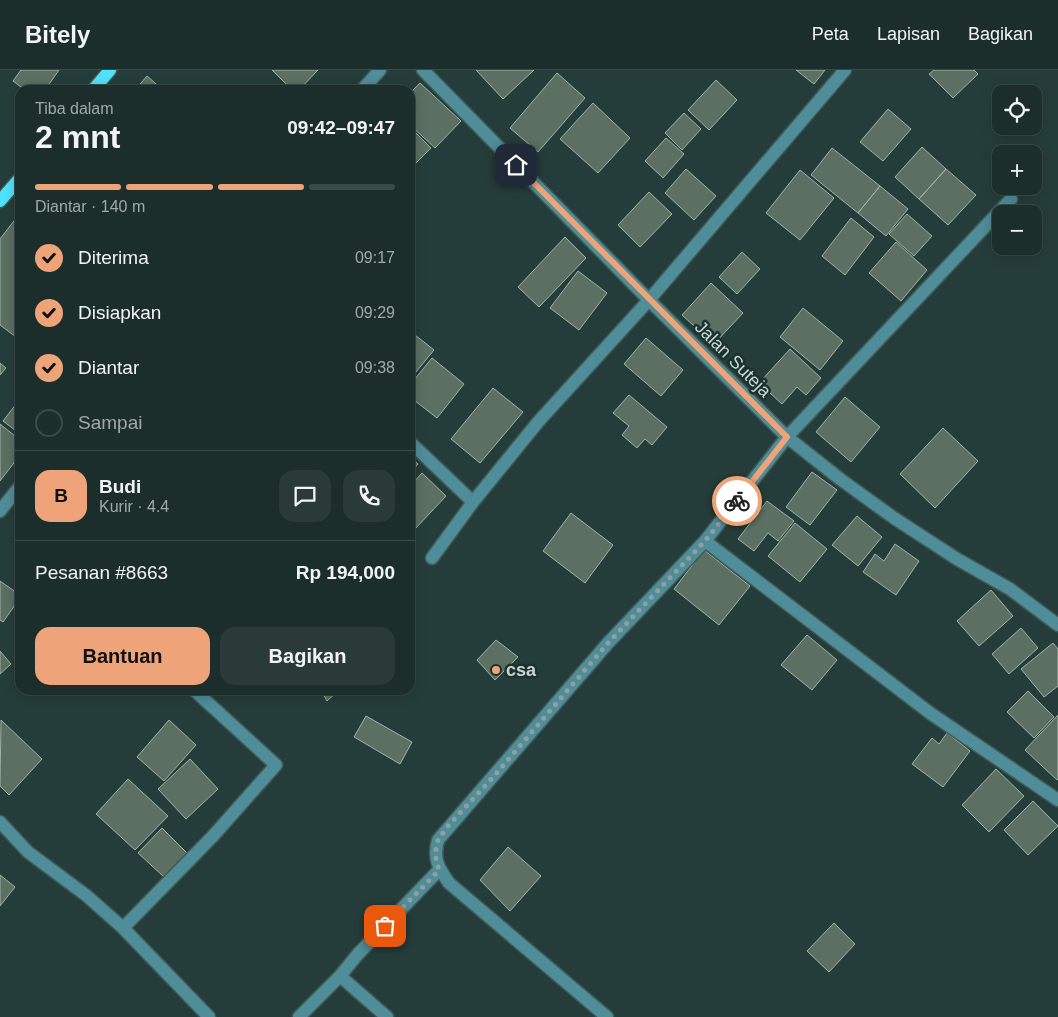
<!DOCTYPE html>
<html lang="id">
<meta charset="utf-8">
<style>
:root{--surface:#1c2e2c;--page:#293a38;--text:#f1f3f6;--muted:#a0a8a9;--line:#3a4a48;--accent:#efa378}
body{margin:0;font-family:Helvetica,sans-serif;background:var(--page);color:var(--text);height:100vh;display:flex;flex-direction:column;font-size:19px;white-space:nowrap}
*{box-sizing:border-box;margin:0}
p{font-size:16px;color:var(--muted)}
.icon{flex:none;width:28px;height:28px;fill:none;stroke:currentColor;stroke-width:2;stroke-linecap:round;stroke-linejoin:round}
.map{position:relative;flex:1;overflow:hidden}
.details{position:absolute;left:15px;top:15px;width:400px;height:610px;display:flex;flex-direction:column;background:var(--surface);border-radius:15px;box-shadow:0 2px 12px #0003,0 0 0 1px var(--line)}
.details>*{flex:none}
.fabs{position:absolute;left:992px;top:15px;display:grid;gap:10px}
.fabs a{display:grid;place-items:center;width:50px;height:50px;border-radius:10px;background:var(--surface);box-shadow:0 2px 12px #0003,0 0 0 1px var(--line);font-size:25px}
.pin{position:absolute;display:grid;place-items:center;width:42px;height:42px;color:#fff;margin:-21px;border-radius:10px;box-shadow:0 2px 8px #0006}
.courier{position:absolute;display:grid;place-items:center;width:50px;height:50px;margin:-25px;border:4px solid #efa378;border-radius:50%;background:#fff;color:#222;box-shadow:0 1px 6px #0007}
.summary em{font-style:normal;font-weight:800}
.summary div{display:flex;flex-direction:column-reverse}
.summary{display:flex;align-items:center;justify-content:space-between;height:85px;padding:0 20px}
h1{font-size:32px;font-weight:800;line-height:38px}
.bar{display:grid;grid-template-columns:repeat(4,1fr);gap:8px 5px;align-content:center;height:60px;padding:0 20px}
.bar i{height:6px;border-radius:4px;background:var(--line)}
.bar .active{background:var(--accent)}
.bar p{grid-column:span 4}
.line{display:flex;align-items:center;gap:12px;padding:0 20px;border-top:1px solid var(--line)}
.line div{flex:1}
.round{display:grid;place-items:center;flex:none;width:52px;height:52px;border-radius:15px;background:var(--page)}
ol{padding:0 20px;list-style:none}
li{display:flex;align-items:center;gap:15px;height:55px}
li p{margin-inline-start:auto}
li .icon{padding:5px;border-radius:50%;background:var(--accent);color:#111;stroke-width:4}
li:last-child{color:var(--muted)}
li i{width:28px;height:28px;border:2px solid var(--line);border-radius:50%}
.primary-button{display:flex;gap:10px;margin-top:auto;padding:10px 20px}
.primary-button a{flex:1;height:58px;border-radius:15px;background:var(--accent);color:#111;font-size:20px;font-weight:800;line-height:58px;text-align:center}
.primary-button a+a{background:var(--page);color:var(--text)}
header{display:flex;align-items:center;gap:30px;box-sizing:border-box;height:70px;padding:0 25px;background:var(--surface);border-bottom:1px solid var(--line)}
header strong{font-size:24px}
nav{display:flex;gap:28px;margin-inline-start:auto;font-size:18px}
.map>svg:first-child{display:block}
</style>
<header>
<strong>Bitely</strong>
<nav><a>Peta</a><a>Lapisan</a><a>Bagikan</a></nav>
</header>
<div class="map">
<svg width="1058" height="947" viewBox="0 0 1058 947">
<rect width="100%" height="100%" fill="#253d3a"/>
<!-- building -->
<path fill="#5b6f62" stroke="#9eb4a6" d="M21,0H59L45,20H25L13,11Z
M272,0H318L299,20H292Z
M476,0H534L503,29Z
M796,0H825L814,14Z
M934,0H974L978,4L953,28L929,4Z
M557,3L585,28L538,82L510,58Z
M147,6L163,20H135Z
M716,10L737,30L709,60L688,40Z
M420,13L461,51L435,78L410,55V23Z
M593,33L630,68L598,103L560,69Z
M888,39L911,59L883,91L860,72Z
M684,43L701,59L682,80L665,63Z
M410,57L431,78L410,99Z
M666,68L684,84L663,108L645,91Z
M922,77L946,99L919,129L895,107Z
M832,78L880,116L858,143L811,105Z
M686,99L716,126L694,150L665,123Z
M946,99L976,125L948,155L919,129Z
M800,100L834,128L800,170L766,143Z
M880,116L908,139L886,166L858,143Z
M649,122L672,144L640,177L618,155Z
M20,143V270L0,255V169Z
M907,144L932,166L914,186L889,164Z
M851,148L874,167L845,205L822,186Z
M565,167L586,188L539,237L518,217Z
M896,172L927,200L901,231L869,203Z
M742,182L760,199L737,224L719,207Z
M578,201L607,223L579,260L550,238Z
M711,213L743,243L714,274L682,245Z
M803,238L843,271L820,300L780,267Z
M410,261L434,280L411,308L410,307Z
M646,268L683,300L661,326L624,294Z
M790,279L821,308L806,325L797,317L782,334L759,313Z
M432,288L464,314L437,348L410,327V315Z
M0,293L6,298L0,305Z
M493,318L523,342L480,393L451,369Z
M629,325L667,357L652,375L645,369L637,378L622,365L629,356L613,343Z
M845,327L880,357L851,392L816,362Z
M20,329V364L3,351Z
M0,354L20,370V385L0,411Z
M943,358L978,391L935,438L900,404Z
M410,387L418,394L410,403Z
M812,402L837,420L810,455L786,437Z
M422,403L446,426L415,459L410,454V416Z
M748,426L761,436L747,454L734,444Z
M767,431L794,451L778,471L768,463L754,481L738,469Z
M571,443L613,475L585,513L543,481Z
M857,446L882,467L858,496L832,475Z
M795,453L827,479L800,512L768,486Z
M895,474L919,491L896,525L863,502L875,484L884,491Z
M704,480L750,516L719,555L674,519Z
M0,511L20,525V528L3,552L0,550Z
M991,520L1013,546L979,576L957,551Z
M1021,558L1038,578L1009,604L992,584Z
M807,565L837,590L812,620L781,595Z
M496,570L518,587L495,610L477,590Z
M1053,573L1058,579V616L1044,627L1021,599Z
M0,581L11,594L0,604Z
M321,620H339L327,631Z
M1028,621L1054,647L1034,668L1007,642Z
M1058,645V709L1057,710L1025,680Z
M366,646L412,672L400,694L354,667Z
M1,650L42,689L9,725L0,716Z
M169,650L196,675L164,711L137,687Z
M947,663L970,681L943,717L912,694L932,668L939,674Z
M190,689L218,719L186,749L158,719Z
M996,699L1024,726L989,762L962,735Z
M128,709L168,746L135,780L96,744Z
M1033,731L1058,756L1028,785L1004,760Z
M162,758L187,783L164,807L138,783Z
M508,777L541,806L510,841L480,810Z
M0,805L15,817L0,836Z
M834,853L855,874L829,902L807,881Z"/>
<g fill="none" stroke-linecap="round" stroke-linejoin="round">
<defs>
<path id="minor" d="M423,0L649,230L787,367L840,409L894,448L957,489L1010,519L1058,555
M362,20L380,0
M410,372L473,432
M0,441L20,416
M705,471L930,643L1058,730
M432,488L473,432L538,352L649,230L845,0
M0,752L28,782L87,826L123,858L209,947
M123,858L213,766L276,695L194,620
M299,947L340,906
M387,947L340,906L358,884L439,800
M607,947L449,813C438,797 433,789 438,770L608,573L705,471L787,367L1011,129"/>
<path id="major" d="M93,20L110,0
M0,131L20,108"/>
</defs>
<!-- minor casing -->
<use href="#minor" stroke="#425956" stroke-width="15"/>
<!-- major casing -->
<use href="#major" stroke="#425956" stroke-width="15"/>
<!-- minor -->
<use href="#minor" stroke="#4f8d99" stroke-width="12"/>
<!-- major -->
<use href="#major" stroke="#4fe2fa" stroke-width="12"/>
</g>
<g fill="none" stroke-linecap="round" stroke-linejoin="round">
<!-- done -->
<path stroke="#8fa09e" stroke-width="5" stroke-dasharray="0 9" d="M385,856L439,800L435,784L438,770L448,756L495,705L608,573L705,471L737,431"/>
<!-- route -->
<path stroke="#efa378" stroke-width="6" d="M516,95L787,367L737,431"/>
</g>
<!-- markers -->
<circle fill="#efa378" stroke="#1b332f" stroke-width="2" cx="496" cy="600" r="5"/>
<g text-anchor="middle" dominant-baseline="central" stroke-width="5" stroke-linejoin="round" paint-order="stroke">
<!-- street labels -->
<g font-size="18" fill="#c8d6d4" stroke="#1b332f">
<text transform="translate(733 289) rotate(45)">Jalan Suteja</text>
</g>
<!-- poi labels -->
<g font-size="18" font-weight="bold" fill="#c8d6d4" stroke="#1b332f" text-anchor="start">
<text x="506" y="600">csa</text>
</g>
</g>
</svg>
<div class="fabs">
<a><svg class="icon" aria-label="locate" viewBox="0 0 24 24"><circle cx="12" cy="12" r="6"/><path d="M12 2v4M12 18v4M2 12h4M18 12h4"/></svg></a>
<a>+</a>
<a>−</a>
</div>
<div class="pin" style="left:385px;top:856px;background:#ea580c"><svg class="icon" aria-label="bag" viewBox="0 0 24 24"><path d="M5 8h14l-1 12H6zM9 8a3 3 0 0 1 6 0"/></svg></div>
<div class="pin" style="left:516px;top:95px;background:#1f2937"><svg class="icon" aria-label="home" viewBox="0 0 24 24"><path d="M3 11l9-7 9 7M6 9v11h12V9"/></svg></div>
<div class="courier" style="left:737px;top:431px"><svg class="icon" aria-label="bike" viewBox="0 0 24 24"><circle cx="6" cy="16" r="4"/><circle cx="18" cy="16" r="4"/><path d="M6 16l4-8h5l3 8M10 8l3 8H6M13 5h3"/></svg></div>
<section class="details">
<div class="summary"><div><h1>2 mnt</h1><p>Tiba dalam</p></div><em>09:42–09:47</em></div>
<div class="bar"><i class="active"></i><i class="active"></i><i class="active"></i><i></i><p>Diantar · 140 m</p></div>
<ol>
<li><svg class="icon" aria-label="check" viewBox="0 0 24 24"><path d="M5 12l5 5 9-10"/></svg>Diterima<p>09:17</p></li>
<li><svg class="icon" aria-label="check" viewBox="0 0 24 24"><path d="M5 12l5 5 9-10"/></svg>Disiapkan<p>09:29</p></li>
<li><svg class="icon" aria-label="check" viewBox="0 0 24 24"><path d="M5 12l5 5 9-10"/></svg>Diantar<p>09:38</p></li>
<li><i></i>Sampai</li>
</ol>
<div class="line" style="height:90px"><b class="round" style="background:var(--accent);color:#111">B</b><div><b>Budi</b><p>Kurir · 4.4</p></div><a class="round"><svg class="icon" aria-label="chat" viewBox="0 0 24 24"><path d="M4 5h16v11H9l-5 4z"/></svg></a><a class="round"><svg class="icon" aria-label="phone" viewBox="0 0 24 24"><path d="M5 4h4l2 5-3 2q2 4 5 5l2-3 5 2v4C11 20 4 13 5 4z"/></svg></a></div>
<div class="line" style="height:65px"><div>Pesanan #8663</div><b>Rp 194,000</b></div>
<div class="primary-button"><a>Bantuan</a><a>Bagikan</a></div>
</section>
</div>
